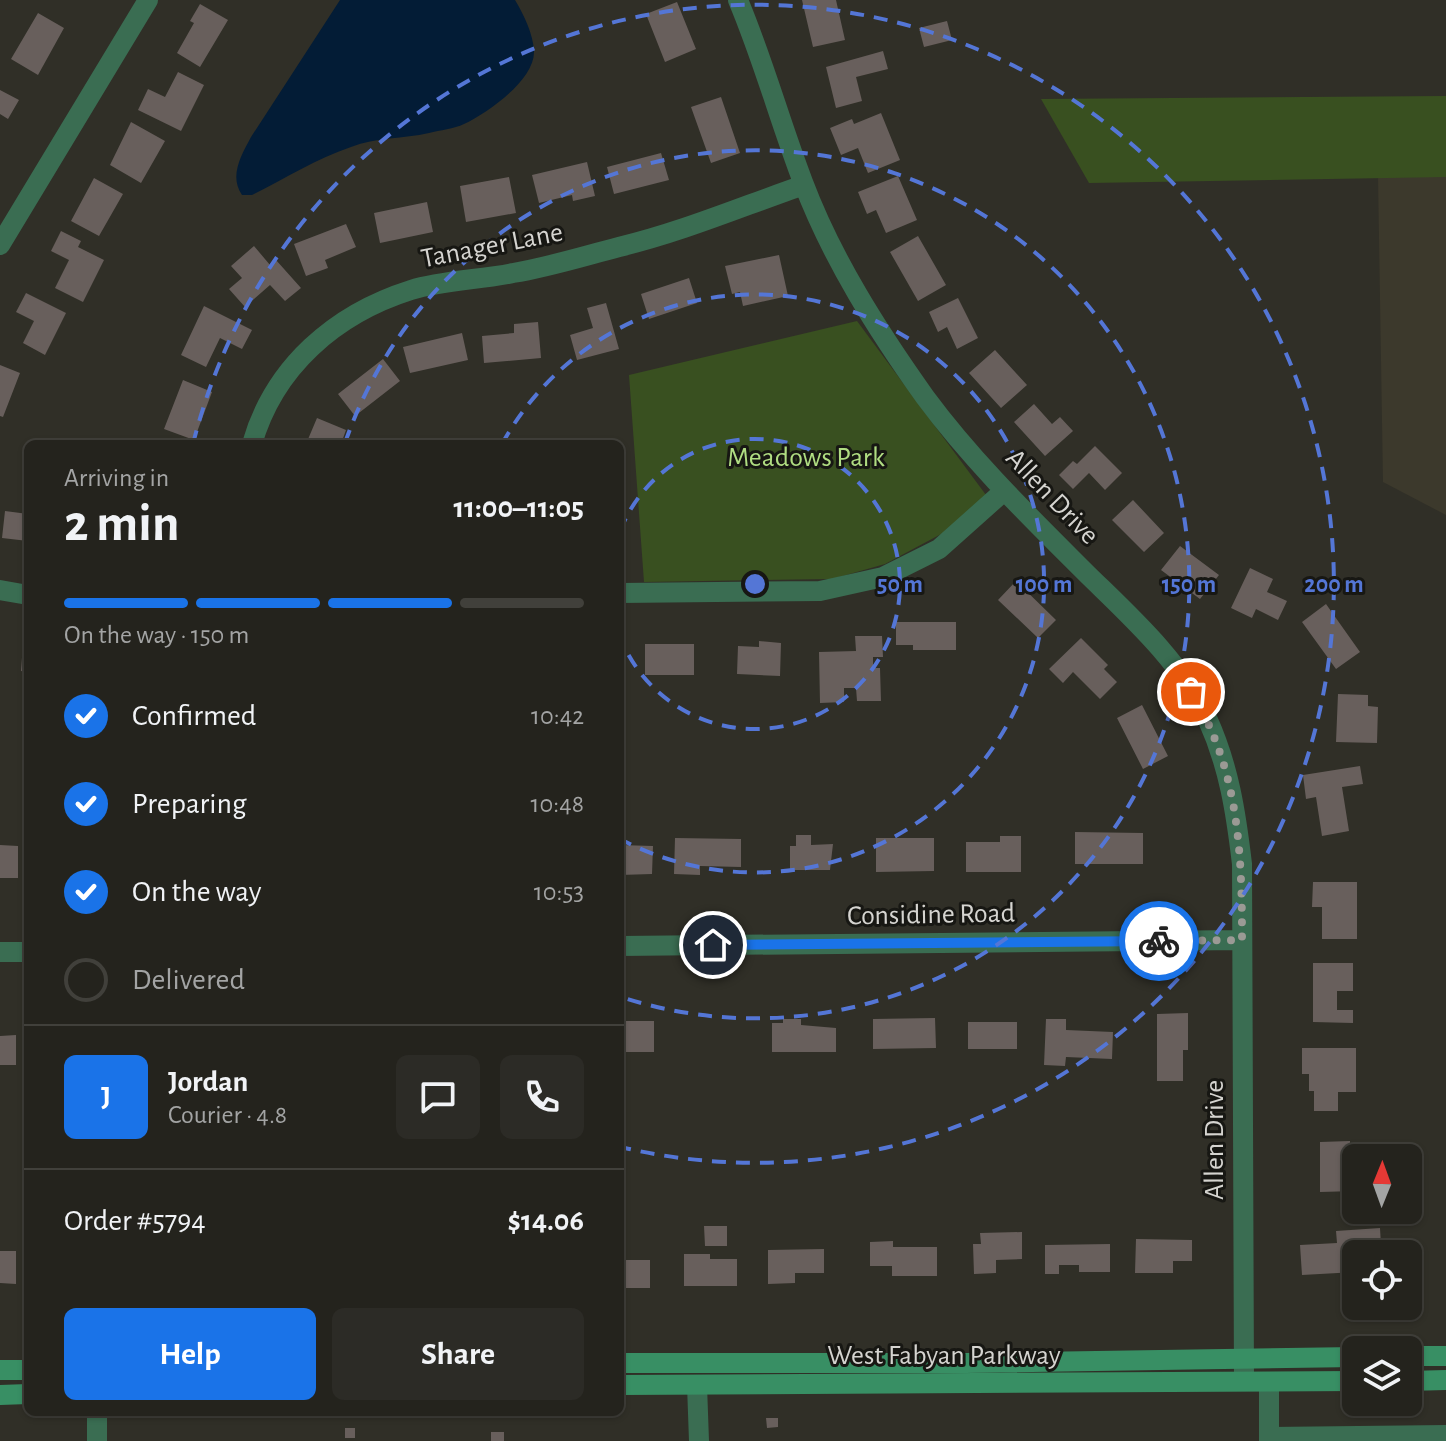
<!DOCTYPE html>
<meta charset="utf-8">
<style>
:root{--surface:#24231d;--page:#2c2b26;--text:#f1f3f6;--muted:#a3a4a4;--line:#41403b;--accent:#1a73e8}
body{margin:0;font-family:"Alegreya Sans",sans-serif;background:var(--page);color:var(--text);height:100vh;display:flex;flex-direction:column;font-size:30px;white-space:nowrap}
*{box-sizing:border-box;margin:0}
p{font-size:26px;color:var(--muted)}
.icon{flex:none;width:44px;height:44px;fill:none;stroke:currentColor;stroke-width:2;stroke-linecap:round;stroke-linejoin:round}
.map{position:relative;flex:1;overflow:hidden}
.panel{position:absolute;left:24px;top:440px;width:600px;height:976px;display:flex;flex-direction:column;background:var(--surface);border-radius:12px;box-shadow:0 2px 6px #0004,0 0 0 2px var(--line)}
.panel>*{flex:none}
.needle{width:52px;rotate:1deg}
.tools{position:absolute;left:1342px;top:1144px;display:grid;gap:16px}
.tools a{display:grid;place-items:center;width:80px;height:80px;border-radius:12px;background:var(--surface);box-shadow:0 2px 6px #0004,0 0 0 2px var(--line);font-size:40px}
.pin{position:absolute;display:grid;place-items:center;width:68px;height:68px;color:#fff;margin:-34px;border:4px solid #fff;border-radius:50%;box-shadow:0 2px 8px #0007}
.courier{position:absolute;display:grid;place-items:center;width:80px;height:80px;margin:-40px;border:6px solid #1a73e8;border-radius:50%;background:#fff;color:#222;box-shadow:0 2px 10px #0007}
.overview em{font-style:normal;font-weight:700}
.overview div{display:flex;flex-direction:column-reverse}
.overview{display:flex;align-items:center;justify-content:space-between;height:136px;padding:0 40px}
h1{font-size:52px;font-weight:700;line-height:60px}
.bar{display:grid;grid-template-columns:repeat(4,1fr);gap:12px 8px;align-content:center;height:96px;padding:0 40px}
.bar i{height:10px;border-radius:6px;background:var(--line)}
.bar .on{background:var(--accent)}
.bar p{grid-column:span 4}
.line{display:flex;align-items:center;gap:20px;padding:0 40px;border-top:2px solid var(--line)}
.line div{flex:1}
.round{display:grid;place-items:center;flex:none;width:84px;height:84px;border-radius:12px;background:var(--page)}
ol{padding:0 40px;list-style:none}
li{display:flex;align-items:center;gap:24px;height:88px}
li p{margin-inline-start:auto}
li .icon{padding:8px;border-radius:50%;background:var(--accent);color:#fff;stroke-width:4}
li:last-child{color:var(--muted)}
li i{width:44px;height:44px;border:4px solid var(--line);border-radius:50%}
.primary-button{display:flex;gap:16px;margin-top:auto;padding:16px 40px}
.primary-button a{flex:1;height:92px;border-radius:12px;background:var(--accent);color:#fff;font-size:32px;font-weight:700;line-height:92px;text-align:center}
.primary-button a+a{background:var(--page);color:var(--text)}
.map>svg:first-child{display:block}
</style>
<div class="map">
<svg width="1446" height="1441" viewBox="0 0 1446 1441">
<rect width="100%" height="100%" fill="#302f27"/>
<!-- built -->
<path fill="#3c392c" d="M1378,176L1446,177V515L1383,482Z"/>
<!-- green -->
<path fill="#395020" d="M1446,96V177L1089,183L1041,99Z
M857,321L986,495L943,533L885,564L832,579L644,582L629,375Z"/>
<!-- water -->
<path fill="#031c36" d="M340,0H515C524,15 533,34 534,51C535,80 487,113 464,124C454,129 440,130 429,133C403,139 376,137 351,147C316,159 284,179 252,195H242C229,176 241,156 251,137Z"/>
<!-- building -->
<path fill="#685f5c" d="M802,0H836L845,40L813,47Z
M677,2L696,49L665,62L646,14Z
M200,4L228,20L200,67L177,53L194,23L190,21Z
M38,13L64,28L38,75L11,59Z
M947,21L952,40L924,47L919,28Z
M883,51L888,69L856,77L862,101L836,108L826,67Z
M178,72L204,85L181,131L138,110L148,89L165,97Z
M0,90L19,100L8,119L0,114Z
M721,97L740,153L711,163L691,107Z
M881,113L900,160L868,173L858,148L841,155L830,128L852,119L854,124Z
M131,122L165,141L141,183L110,165Z
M661,153L669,180L614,194L607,167Z
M587,162L595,196L573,201L572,195L539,203L532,175Z
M898,176L917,220L886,233L876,210L867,214L858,192Z
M509,177L516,213L466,222L460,186Z
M94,178L123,194L99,236L71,221Z
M427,202L433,232L380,243L374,213Z
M346,224L356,247L325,260L328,268L306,276L294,244Z
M61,231L81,241L78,247L104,260L83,302L55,288L69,260L51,251Z
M918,236L946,285L918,301L890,252Z
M254,246L270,265L276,260L301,288L285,301L270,285L245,307L229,289L242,278L231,266Z
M779,255L788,296L743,306L740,292L732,294L725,266Z
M689,278L697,303L649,319L641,294Z
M26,293L66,313L45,355L23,343L34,321L16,312Z
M958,298L978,338L957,349L947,327L938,332L929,312Z
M606,303L619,349L577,360L570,335L593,328L587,308Z
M204,306L252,330L242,349L220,338L206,367L181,355Z
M538,322L541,358L484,363L482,336L514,333V324Z
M462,333L468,360L410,373L403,347Z
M995,350L1027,385L1001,408L969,373Z
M383,359L400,381L355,416L338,394Z
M0,365L20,373L3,417L0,416Z
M183,380L212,392L194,440L164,429Z
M1034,404L1052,424L1060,417L1073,431L1045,456L1014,422Z
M317,418L346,430L341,444H306Z
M1095,446L1122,473L1105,490L1089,473L1073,489L1059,475L1073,461L1077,464Z
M1133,500L1164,533L1144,552L1112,520Z
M5,511L28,514V541L2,538Z
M620,515H625V542H620Z
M1180,546L1219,575L1200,599L1161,570Z
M1250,568L1273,579L1267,592L1287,601L1278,620L1256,609L1252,618L1231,608Z
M1016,581L1056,620L1038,638L998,600Z
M1326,604L1360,652L1336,669L1302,622Z
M896,622H956V650H913V645H896Z
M855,636H882L883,657H873V668H880L881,701H857L856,688H844V702L820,703L819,652L856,651Z
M1081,638L1108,665L1104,669L1117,682L1100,699L1073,672L1063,683L1049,669Z
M759,641L781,643L780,676L737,674L738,646L759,647Z
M23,644H28V672L21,671Z
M645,644H694V675H645Z
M1338,694L1368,695V706L1378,707L1377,743L1336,742Z
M1142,705L1168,756L1143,769L1117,718Z
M1360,766L1363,784L1342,787L1349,831L1322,836L1316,797L1306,799L1303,775Z
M1075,832L1143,833V864H1075Z
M796,835H811V845L833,844L830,870H790V846H796Z
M1000,836H1021V872H966V842H1000Z
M675,838L741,839V867L700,866V875L674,874Z
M876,838H934V871L876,872Z
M0,845L18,846V878H0Z
M620,845L653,846L652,874L620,875Z
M1313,882H1357V939H1322V907H1312Z
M1313,963H1353V991H1337V1010H1353V1023L1313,1022Z
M1188,1013V1050H1183V1081H1157V1014Z
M935,1018L936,1048L873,1049V1019Z
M783,1019H801V1025L836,1028V1052H772V1023H783Z
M1046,1019H1066V1030L1113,1032L1112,1059L1066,1057L1065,1066L1044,1065Z
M620,1021H654V1052H620Z
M968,1022H1017V1049H968Z
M16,1035V1065H0V1036Z
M1302,1048H1356V1092H1338V1111H1314V1091H1309V1074H1302Z
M1350,1141V1159H1341V1175H1356V1191L1320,1192V1142Z
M704,1226H727V1246H705Z
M1380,1228L1381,1245L1367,1246V1253H1356V1272L1302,1275L1300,1245L1337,1243L1336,1231Z
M1022,1232V1259L996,1260V1273L974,1274L973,1244H981L980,1233Z
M620,1234H623V1260H650V1288H620Z
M1136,1239L1192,1240V1261H1173V1273H1135Z
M893,1241V1247H937V1276H892V1266H870V1242Z
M1110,1244V1272H1079V1265H1059V1274H1045V1245Z
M824,1249V1273H795V1283L768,1284V1250Z
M0,1251H16V1284L0,1283Z
M684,1254H710V1259H737V1286H684Z
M766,1418H778V1427L767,1428Z
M345,1428H355V1438H345Z
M491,1432H504V1441H491Z"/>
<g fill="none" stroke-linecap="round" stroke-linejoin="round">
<!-- street -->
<path stroke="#3a6d52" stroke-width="20" d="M738,0C763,59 780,122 803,182C832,259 878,331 925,397C973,462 1031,518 1088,575C1132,618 1181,662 1207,718C1229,766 1236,813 1242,864L1244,1381
M0,245L148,0
M252,444C274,367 335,314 411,290C443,280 480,280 513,273C549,267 584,256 619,247C682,232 743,206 804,185
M0,590L28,595
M620,593L820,591L883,577L939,549L1004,491
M620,946L1242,940
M0,952H28
M1269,1382V1441
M697,1385L699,1441
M1269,1437L1446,1435
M97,1441V1412"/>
<!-- secondary -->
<path stroke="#388f64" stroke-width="20" d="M1408,1356H1446
M620,1363H966L1356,1357
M0,1370H28
M1408,1381L1446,1380
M620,1385L1356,1381
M0,1395L28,1394"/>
</g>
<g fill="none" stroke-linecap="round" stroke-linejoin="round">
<!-- done -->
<path stroke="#9b9a95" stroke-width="8" stroke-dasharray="0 14.4" d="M1159,941L1242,940C1242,853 1239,768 1191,692"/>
<!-- route -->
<path stroke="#1a73e8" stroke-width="10" d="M713,945L1159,941"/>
</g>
<!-- distance rings -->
<g fill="none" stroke="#5476d6" stroke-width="4" stroke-dasharray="14 10">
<path d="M620 531A145 145 0 1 1 620 637"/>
<path d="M502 444A289 289 0 1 1 622 840"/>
<path d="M345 443A434 434 0 1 1 621 997"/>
<path d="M193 444A579 579 0 1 1 625 1148"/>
</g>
<g text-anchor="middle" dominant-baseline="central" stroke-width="6" stroke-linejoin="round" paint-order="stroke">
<!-- street labels -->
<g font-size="28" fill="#d5d4d0" stroke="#171713">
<text transform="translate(492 246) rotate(-11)">Tanager Lane</text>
<text transform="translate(1052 497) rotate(46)">Allen Drive</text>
<text transform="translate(931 915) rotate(-1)">Considine Road</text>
<text transform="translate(1215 1140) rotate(-90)">Allen Drive</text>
<text x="944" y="1356">West Fabyan Parkway</text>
</g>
<!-- park labels -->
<g font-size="28" fill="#b0dd82" stroke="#171713">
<text x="806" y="458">Meadows Park</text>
</g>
</g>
<circle cx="755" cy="584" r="12" fill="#5476d6" stroke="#171713" stroke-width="4"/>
<g font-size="24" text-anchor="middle" font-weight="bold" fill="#5476d6" stroke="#171713" stroke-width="6" stroke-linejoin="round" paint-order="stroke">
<text x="900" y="592">50 m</text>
<text x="1044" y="592">100 m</text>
<text x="1189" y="592">150 m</text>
<text x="1334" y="592">200 m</text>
</g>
</svg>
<div class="tools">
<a><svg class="needle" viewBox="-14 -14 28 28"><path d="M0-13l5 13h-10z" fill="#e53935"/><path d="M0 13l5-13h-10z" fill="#a3a4a4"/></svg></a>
<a><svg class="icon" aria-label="locate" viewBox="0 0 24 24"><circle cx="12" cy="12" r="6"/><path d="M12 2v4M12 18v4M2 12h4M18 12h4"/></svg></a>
<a><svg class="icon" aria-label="layers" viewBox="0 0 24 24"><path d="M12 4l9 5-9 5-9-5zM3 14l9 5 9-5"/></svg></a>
</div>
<div class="pin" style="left:1191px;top:692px;background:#ea580c"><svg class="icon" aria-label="bag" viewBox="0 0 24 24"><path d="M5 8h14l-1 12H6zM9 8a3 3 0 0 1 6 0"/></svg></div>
<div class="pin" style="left:713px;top:945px;background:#1f2937"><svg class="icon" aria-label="home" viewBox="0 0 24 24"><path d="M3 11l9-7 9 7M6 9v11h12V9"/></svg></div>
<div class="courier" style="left:1159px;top:941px"><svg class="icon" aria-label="bike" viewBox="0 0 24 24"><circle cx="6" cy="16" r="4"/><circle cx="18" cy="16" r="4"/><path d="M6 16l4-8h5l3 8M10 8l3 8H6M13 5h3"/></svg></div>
<section class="panel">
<div class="overview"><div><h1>2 min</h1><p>Arriving in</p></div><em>11:00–11:05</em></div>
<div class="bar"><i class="on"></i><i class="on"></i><i class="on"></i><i></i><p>On the way · 150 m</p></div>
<ol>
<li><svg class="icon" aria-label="check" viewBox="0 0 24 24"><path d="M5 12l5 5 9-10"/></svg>Confirmed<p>10:42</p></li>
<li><svg class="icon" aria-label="check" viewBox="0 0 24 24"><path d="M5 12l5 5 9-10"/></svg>Preparing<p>10:48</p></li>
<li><svg class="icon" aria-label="check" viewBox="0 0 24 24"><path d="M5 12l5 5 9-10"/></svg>On the way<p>10:53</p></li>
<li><i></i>Delivered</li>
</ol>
<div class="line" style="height:144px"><b class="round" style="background:var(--accent);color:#fff">J</b><div><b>Jordan</b><p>Courier · 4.8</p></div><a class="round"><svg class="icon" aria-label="chat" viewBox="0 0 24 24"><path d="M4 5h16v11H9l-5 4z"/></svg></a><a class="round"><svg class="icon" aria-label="phone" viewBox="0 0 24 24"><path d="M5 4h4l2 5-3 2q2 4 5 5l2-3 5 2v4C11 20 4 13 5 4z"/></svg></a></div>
<div class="line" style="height:104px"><div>Order #5794</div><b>$14.06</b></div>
<div class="primary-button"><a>Help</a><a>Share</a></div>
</section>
</div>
